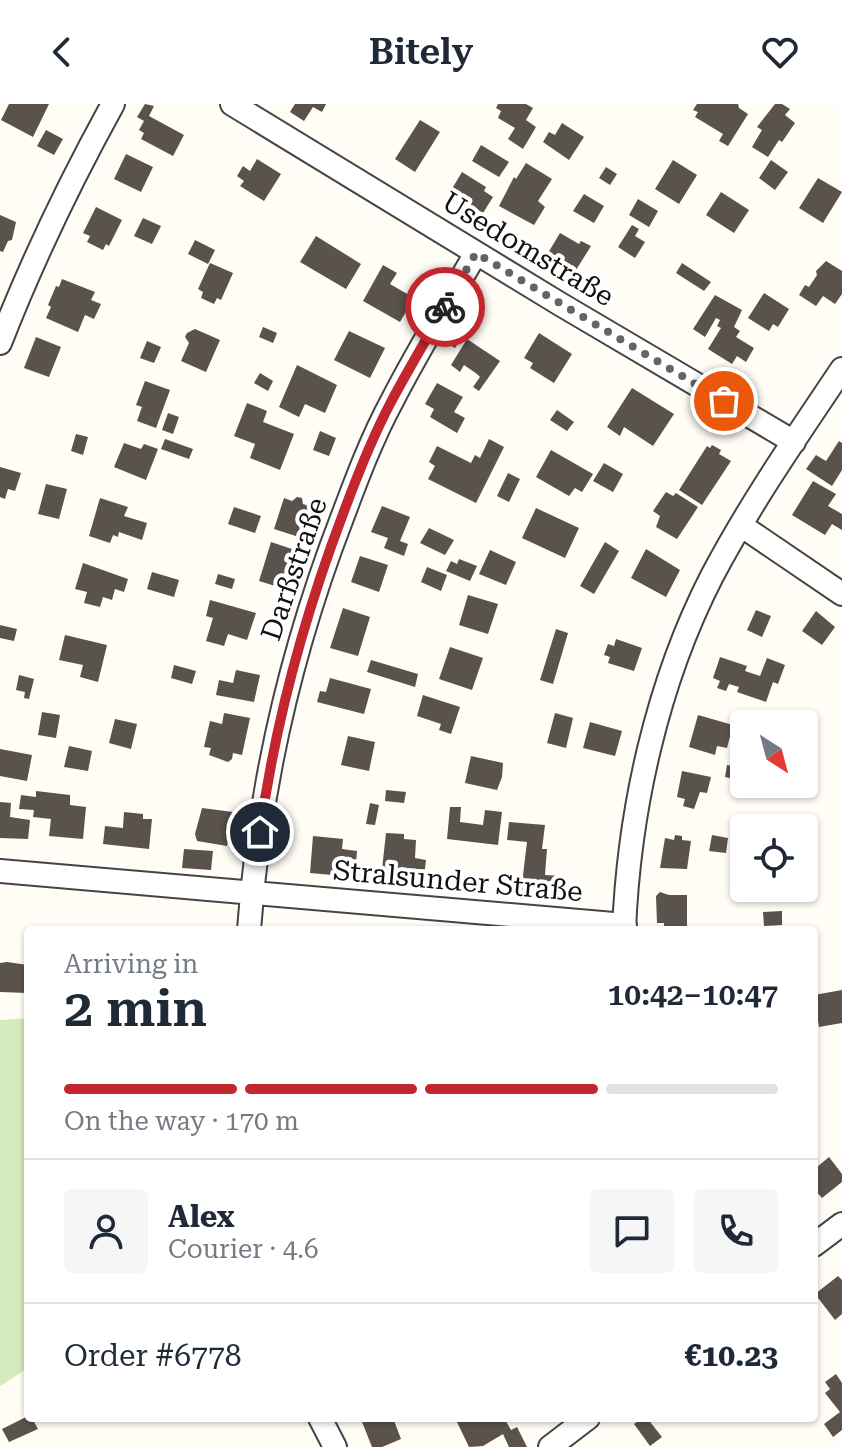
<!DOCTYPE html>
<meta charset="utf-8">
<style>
:root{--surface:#fff;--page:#f6f6f7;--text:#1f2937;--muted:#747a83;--line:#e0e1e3;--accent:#c4262e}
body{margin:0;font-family:"Roboto Serif",serif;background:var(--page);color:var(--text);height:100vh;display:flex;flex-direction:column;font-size:30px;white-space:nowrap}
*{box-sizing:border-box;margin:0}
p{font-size:26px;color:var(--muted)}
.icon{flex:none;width:44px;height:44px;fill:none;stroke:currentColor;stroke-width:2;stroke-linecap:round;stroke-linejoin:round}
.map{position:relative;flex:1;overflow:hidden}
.drawer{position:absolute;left:24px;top:822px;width:794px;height:496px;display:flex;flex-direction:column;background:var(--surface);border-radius:8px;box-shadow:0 2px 6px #0004}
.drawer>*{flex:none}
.needle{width:52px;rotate:144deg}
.controls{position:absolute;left:730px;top:606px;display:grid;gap:16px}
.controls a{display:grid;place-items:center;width:88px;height:88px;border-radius:8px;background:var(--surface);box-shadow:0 2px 6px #0004;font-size:40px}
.pin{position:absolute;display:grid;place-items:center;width:68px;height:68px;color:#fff;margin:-34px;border:4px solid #fff;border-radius:50%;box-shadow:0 2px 8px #0007}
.courier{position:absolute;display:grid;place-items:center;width:80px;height:80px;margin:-40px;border:6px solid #c4262e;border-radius:50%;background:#fff;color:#222;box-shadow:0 2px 10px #0007}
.overview em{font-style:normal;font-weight:600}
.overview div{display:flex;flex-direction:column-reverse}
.overview{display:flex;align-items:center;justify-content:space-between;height:136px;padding:0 40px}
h1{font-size:52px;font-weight:600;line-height:60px}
.bar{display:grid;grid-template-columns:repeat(4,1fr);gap:12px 8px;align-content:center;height:96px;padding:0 40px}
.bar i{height:10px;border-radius:6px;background:var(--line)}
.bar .active{background:var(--accent)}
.bar p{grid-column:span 4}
.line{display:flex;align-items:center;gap:20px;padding:0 40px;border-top:2px solid var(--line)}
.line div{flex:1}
.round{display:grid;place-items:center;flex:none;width:84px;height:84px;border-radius:8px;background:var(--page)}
header{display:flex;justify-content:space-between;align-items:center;height:104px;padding:0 40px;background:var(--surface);font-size:36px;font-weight:600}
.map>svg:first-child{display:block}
</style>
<header><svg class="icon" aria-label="back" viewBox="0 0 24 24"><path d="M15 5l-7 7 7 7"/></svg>Bitely<svg class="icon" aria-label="heart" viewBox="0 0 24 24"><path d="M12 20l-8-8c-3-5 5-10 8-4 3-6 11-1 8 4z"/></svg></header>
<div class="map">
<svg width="842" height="1343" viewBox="0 0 842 1343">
<rect width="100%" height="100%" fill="#fffdf5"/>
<!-- green -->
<path fill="#d5ebbd" d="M28,914V1264L0,1282V916Z"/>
<!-- building -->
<path fill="#5a524d" d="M9,0H49L33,33L1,16Z
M145,0L154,2L149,12L184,31L173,52L141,35L144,29L139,26L144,17L137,13Z
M295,0H326L322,8L313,3L304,17L290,8Z
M498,0H526L533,4L526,16L536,23L523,45L508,35L515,24L498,14L501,7L496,4Z
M697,0H738L739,4L748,10L728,42L719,37L723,30L695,13L698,8L693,6Z
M775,0H782L790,5L785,11L795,19L782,38L779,36L768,53L752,43L762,26L757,23Z
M420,16L440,28L415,68L395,55Z
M562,19L584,33L569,56L543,38L549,28L555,31Z
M46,26L63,35L54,51L37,42Z
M481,41L509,58L499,73L472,57Z
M126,50L153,63L141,88L114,75Z
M257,55L281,70L264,97L240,82L244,77L237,72L243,62L250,67Z
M673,56L697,71L679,100L655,85Z
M771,56L788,68L775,86L759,74Z
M526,59L552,75L538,97L545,103L534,121L499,102L514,73L516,75Z
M606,63L617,70L610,81L599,74Z
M462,68L486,83L484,87L493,93L483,109L450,88Z
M818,74L842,88L823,119L799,104Z
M721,88L749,106L734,129L706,111Z
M584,90L604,102L594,119L573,107Z
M638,95L658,107L649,123L629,111Z
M96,103L122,116L109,142L106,140L103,146L87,138L90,132L83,129Z
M0,111L16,118L12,136L8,137L3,148L0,147Z
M143,114L161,122L152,140L134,132Z
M632,121L639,125L635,132L645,138L635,154L618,143Z
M560,129L579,140L581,137L591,142L576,166L548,149Z
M316,132L361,160L346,185L300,158Z
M195,136L215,146L208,160L188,150Z
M826,157L842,167V190L835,200L823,192L816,202L799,191L805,181L809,183L817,171L816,167Z
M210,159L233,169L221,196L217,194L214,200L201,194L203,188L198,185Z
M682,159L711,178L704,187L676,169Z
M383,161L397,169L390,180L414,194L400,218L363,197Z
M62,175L95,188L91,196L101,200L94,215L85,211L78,228L46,214L51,203L48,201L56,182L59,183Z
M764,189L789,205L778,223L773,220L769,227L748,214Z
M715,191L742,206L734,223L740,227L736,233L754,244L746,258L737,252L732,260L708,245L721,224L717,222L720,216L716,214L705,233L693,225Z
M263,223L277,229L273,239L259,233Z
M450,223L463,230L455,244L443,237Z
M195,225L220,236L206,268L181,257L189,239L185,233L187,229Z
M349,227L385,244L370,274L334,256Z
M539,229L572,250L554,279L530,264L533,259L524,254Z
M36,233L61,243L49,273L24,264Z
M467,235L500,257L479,287L473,283L480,273L477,270L464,261L460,268L451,261Z
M147,237L161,243L154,259L140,254Z
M297,261L337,281L325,309L305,300L299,313L279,303Z
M260,269L273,277L268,287L254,279Z
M145,277L170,286L156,324L137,317L142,303L136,301Z
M437,279L463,293L454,308L465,314L457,329L430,313L434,305L425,300Z
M632,284L674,310L653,342L624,323L620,332L607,323Z
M247,299L267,307L263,318L294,330L280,366L250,354L255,340L234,332Z
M557,306L574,318L567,327L550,316Z
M168,309L179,313L173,330L162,326Z
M320,327L336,334L329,352L313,346Z
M76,330L88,333L83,351L71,347Z
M165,335L193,345L189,355L161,345Z
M489,335L504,343L476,399L428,375L435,362L429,358L437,342L471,359L475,351L480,354Z
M839,337L842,339V366L832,382L806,365L816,351L826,357Z
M124,339L141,345L144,340L158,345L146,376L114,363Z
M712,341L721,346L719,350L731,357L702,401L679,386L707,342L710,344Z
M551,346L593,370L582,388L575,384L569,392L536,373Z
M604,359L623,370L613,388L593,377Z
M0,363L21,369L15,387L8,385L5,395L0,393Z
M508,369L520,375L509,398L497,392Z
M813,377L836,390L828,402L842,410V426L832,420L825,431L792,411Z
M46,380L67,385L59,415L38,410Z
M666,388L673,392L676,389L698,403L677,435L656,423L660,412L653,407Z
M297,393L302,394L303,400L312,403L302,434L274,425L284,394L292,397Z
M100,394L128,403L124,412L147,419L142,436L119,428L118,433L113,431L110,439L89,432Z
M382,402L410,413L400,437L408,440L404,452L384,444L388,434L371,428Z
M234,403L261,412L255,429L228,420Z
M536,404L579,424L565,454L522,434Z
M429,424L454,436L445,451L420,439Z
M271,438L295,446L285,485L259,477Z
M605,438L619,447L594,490L580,482Z
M646,445L680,466L666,493L631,474Z
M490,446L516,458L506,481L479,470Z
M360,452L388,461L379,488L351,478Z
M459,455L477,462L470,477L446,467L451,457L457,460Z
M83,459L128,475L124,488L115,485L112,496L103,493L100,503L84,499L87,488L75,485Z
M427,463L447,471L441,487L421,478Z
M152,468L179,476L174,493L147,485Z
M218,470L235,475L232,485L215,480Z
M468,491L498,500L488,530L459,521Z
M210,496L256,509L247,536L228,530L224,542L206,537L213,514L206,512Z
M343,504L370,513L358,552L330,544Z
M756,506L771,512L762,533L747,526Z
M816,507L835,523L822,541L802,527Z
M0,521L17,525L14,537L0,534Z
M556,525L568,529L553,580L540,576Z
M65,531L107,541L98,578L80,573L83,561L59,556Z
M616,535L642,544L634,567L608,559L610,553L604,551L608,540L614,542Z
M450,543L483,554L472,586L439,575Z
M720,553L747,562L745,567L760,572L767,554L785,561L778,580L773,578L766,598L737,588L739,583L729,580L726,587L717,584L720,577L713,574Z
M371,556L418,570L415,583L367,568Z
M174,561L196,567L192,580L171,574Z
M236,566L260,571L254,598L216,591L219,576L233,579Z
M19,571L34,575L29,595L24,594L25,588L16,586Z
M330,574L371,585L364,610L317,598L320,587L326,588Z
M423,591L460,603L451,630L439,626L441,620L417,612Z
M42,608L60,611L56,634L38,631Z
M224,609L250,614L242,651L233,649L232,655L228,658L209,651L211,644L204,643L210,617L222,620Z
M555,609L573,614L566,644L547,639Z
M698,611L733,621L727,644L717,642L715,651L689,643Z
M115,615L137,620L131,645L109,639Z
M590,618L622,627L615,652L583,644Z
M348,632L375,638L369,667L341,661Z
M69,642L92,647L88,667L64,663Z
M0,645L32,651L27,677L0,672Z
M471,652L503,659L502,673L497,686L465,679Z
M727,661L744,663V677L725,673Z
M682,667L711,673L707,689L700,688L694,705L683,702L685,695L677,693Z
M386,686L406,688L404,699L385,697Z
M36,687L70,691V701L86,703L83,735L49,732L51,715L33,713L34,706L19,705L21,691L36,693Z
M0,698L11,699L10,713L30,716L28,735L0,734Z
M370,699L379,701L375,721L366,720Z
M450,703H461L460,718L483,721L485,706L502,708L498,741L447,735Z
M202,704L233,708L227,742L197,737L195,730Z
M124,708L143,710V715H152L149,745L103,740L105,722L123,724Z
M509,718L545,721L542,745H547L545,771L563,772L562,791L521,788L527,738L507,736Z
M386,729L404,730V735L416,736L415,754L426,756L423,782L402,781L403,776L381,774Z
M675,731L682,732V736L691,737L687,765L660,764L665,734L674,736Z
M712,731L728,734L726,749L709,747Z
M313,732L343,735L342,745L357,747L355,773L310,769Z
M184,745L213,747L211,766L182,764Z
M660,788L669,791H687V826H664V819H657L656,792Z
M782,807V821L764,822L763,808Z
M7,858L28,861L27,889L0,888V859Z
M842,886V919L819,923L814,891Z
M829,1053L842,1070V1078L822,1094L814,1085V1062L817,1063Z
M838,1172L842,1176V1210L835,1216L815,1190Z
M836,1270L842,1279V1326L833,1333L824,1320L840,1308L825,1289L830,1285L825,1278Z
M28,1312L32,1314L38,1325L9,1338L2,1325Z
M371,1314H393L401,1335L382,1343H372L362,1318Z
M455,1314H504L511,1326L517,1323L527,1343H509L503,1330L483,1342L469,1343Z
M642,1314H647L662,1333L650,1342L634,1320Z"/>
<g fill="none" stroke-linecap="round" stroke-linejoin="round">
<defs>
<path id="street" d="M232,0L560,200L794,338
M0,239C32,157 70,78 113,0
M742,422L842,490
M0,767L625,821
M249,826C259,685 291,546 342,414C357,374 372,334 392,297C418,246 448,198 476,149
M624,826C629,706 657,579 712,472C750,400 797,332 842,265
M814,1141L842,1120
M320,1314L335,1343
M550,1343L588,1314"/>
</defs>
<!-- street casing -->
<use href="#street" stroke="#444" stroke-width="26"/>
<!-- street -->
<use href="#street" stroke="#fff" stroke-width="22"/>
</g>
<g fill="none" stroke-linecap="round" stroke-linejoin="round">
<!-- done -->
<path stroke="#646461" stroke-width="8" stroke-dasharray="0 14.4" d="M445,203L476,149L724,297"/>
<!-- route -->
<path stroke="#c4262e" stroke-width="10" d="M260,728C275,619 304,513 343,410C357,372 372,334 391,298C408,266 427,234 445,203"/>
</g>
<g text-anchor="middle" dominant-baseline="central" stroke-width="8" stroke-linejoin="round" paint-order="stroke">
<!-- street labels -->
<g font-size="28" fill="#111" stroke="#fff">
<text transform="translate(528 145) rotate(31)">Usedomstraße</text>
<text transform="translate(294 465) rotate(-71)">Darßstraße</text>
<text transform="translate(458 777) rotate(5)">Stralsunder Straße</text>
</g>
</g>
</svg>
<div class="controls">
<a><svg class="needle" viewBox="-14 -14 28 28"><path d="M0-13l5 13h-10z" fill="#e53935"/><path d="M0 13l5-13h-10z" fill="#747a83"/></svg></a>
<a><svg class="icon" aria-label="locate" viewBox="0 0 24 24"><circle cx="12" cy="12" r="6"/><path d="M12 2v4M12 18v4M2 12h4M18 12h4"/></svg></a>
</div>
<div class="pin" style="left:724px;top:297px;background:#ea580c"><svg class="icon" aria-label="bag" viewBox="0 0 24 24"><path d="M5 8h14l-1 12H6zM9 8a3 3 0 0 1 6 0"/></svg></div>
<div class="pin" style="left:260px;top:728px;background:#1f2937"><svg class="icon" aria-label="home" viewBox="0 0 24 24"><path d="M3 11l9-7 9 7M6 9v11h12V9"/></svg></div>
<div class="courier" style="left:445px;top:203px"><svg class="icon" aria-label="bike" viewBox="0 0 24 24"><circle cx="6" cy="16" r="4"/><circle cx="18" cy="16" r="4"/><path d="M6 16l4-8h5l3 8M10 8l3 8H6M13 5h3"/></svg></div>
<section class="drawer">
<div class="overview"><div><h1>2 min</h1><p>Arriving in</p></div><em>10:42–10:47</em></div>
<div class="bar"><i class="active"></i><i class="active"></i><i class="active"></i><i></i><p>On the way · 170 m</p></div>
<div class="line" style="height:144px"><a class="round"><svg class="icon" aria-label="person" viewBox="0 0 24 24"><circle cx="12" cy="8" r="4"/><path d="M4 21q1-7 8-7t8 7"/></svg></a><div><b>Alex</b><p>Courier · 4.6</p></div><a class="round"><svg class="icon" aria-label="chat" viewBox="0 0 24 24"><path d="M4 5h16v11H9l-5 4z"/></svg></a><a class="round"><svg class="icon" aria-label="phone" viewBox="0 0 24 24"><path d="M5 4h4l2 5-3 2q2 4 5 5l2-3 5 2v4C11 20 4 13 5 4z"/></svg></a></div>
<div class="line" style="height:104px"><div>Order #6778</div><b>€10.23</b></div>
</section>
</div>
